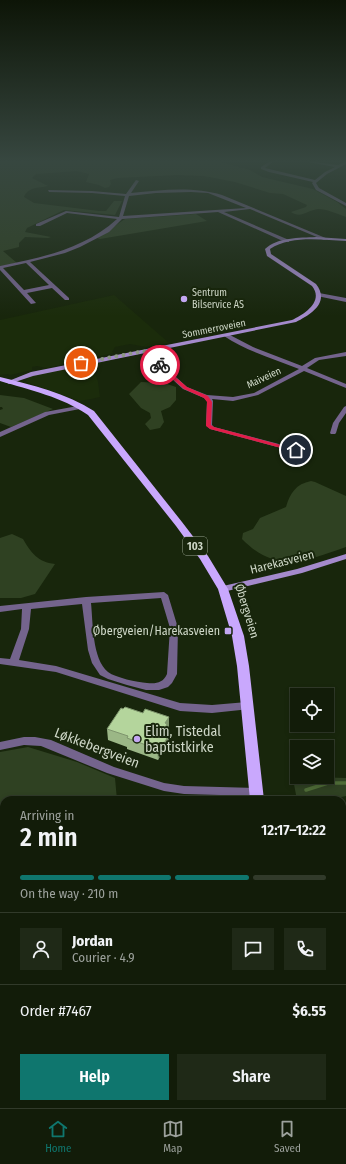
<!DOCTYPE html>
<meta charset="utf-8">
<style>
:root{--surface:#121c09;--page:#1f2917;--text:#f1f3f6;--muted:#9ca19c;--line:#313a2a;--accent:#0f766e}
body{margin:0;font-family:"Fira Sans Condensed",sans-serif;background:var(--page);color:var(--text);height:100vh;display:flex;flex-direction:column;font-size:15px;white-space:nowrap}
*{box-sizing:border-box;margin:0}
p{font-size:13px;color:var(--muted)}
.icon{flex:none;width:22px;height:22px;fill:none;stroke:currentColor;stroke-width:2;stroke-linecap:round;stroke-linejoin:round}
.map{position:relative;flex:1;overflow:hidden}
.side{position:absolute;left:0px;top:796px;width:346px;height:312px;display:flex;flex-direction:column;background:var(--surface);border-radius:12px 12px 0 0;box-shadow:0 2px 6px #0003,0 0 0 1px var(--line)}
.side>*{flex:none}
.fabs{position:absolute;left:290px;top:688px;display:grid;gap:8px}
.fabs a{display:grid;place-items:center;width:44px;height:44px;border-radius:0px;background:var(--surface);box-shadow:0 2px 6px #0003,0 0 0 1px var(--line);font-size:20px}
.pin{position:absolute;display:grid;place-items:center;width:34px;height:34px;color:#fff;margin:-17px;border:2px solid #fff;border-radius:50%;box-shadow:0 1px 4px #0007}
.courier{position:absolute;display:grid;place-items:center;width:40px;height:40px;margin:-20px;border:3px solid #e11d48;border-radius:50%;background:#fff;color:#222;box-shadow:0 1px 5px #0007}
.head em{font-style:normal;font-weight:600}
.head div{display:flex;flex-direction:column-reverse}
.head{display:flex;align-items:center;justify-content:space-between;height:68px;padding:0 20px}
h1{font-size:26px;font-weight:600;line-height:30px}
.bar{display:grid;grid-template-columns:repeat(4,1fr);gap:6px 4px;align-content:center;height:48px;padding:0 20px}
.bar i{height:5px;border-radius:3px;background:var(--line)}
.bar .active{background:var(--accent)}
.bar p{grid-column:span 4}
.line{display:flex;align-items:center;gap:10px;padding:0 20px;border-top:1px solid var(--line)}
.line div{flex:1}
.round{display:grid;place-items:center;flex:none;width:42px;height:42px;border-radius:0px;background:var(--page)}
.cta{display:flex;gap:8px;margin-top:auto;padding:8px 20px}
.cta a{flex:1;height:46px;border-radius:0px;background:var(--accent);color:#fff;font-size:16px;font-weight:600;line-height:46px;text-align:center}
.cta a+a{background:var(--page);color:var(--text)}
.menu{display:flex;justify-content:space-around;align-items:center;height:56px;border-top:1px solid var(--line);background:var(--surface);font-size:11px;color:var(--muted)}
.menu a{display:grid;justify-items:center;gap:2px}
.menu .active{color:var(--accent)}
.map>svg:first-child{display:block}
</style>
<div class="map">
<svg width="346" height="1108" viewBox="0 0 346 1108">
<rect width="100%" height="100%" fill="#18260c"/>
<!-- built -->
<path fill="#1b2c0b" d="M114,295L169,343L146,347L130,344L115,347L112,352L114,353L46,368L37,366L32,367V370L10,375L8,374L0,375V320Z
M103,361L97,369L94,370L98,382L100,397L91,399L80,401L26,382L27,379L33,375Z"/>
<!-- green -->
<path fill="#2f4122" d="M6,161H216L250,170L262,177L313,189L337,202L346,209V217C338,214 327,209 318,209C308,210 301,219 291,212L306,207L307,205L283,194L270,193L235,182L204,176L177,175L118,178L110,180L111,184L109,187L105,188L99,185L86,182L89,174L77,171L36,174L32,178L48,186C38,188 28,187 24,197L34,203L99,211H106L114,201H122L115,215L64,210L27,228L25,232L51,237L48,238L25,237L19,243V247L3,251L17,263L0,266V162Z
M196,214L207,221L100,239L97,238L125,219Z
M141,382L164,383L176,387V400L170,407L161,411L164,422L160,428L150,430L145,424L151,418L150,413L141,408L129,394Z
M0,395L24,398L53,409L11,427L0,423V410L3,409L2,407H0Z
M311,481L315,482L346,496V547C306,561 276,574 242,539L243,533L253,529L260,518L286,507C290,493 296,484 311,481Z
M12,534L23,539C31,553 38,562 55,564L35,594L21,598H0V538Z
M28,747L77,762L115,778L117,800H4V869L0,872V752Z
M310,777L346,778V796L327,800H297L293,779Z"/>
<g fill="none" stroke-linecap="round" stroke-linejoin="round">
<!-- stream -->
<path stroke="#4e6b37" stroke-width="3.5" d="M306,790L328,783H346"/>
<!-- street -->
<path fill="#74648d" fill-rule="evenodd" d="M270,161H274L265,168L315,180L325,172L335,167L308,162L306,161L338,165L346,161V164L327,174L316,183L319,188L346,203V206L316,190L312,183L313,182L269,172L261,169V167Z
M136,180L139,181L131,193C161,190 193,186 222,195L328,239L324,240L250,209L224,212L289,240V242H285L218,212L122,219L109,232L80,247L65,253L30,262L69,298V300H65L52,288L27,293L36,303L31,304L0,270V266C43,257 84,249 117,219L67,213L40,226H36V224L66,211L119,217L125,196L92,193L49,192L48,190L92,191L126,194ZM191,192L208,193L246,208L123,216L129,196L156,193ZM26,263L49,285L24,290L3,268Z
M319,293L346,298V302L317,296V294Z
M224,334H228L253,347L302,366L315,358L346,352V356L319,360L307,368L346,384V388L304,371L258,395L233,401L212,399L213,401L212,425L214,427L298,449L299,450L298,451L296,452L210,429L206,425L207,401L204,398L183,389L141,351L146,350L187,387L207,395L233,397L254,393L299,369C274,359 246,351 224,336Z
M83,405L85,406V408L49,415L0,437V432L45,412Z
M346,406V413L339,423L336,433L335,434H331L330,433L333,423L344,407Z
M164,592L168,595L178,628L177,674L172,683L168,687L159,690H146L127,685L108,679L100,675L92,663L88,650L82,604L31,609L29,629L19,660L56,666L180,703L212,705L247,702L250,703L252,706L250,709L212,713L180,711L56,672L0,664V658L10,659L21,629L22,609L0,612V606L86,597ZM161,598L170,628L167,674C163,683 156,684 147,683C137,682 116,678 108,672C92,659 93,622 91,603Z
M24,737H35L51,740L114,767L164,783L184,786L256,788L260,789L261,792L260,795L256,796L184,794L164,791L107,773L41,746L24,745L0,750V742Z
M103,1104H123L125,1108H105Z"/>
<!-- secondary -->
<path fill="#a48acc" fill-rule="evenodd" d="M316,237L346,239V241C322,240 291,235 270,249L271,254L316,284C330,302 312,314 296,322L33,376L9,384L6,382L31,372L292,320C305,314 324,301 312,286L267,256L265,249C278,237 299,238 316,237Z
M346,554V559L302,573L223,592L219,589L223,586L297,569Z"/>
<!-- primary -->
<path fill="#c9a8fd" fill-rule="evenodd" d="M0,377C32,385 66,393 94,411L182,522L208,556L228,589L244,636L249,666L264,800H250L237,666L232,636L218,589L200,559L176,526L88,415C62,397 30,390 0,381Z
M266,1104H284L283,1108H265Z"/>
</g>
<!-- wall -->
<path fill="#9bb786" d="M169,717L168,729H169V740L167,744V749L165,753L161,754L158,760L127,749V747L108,740L107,729Z"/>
<!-- shaded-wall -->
<path fill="#7e956d" d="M169,717V728L167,731L169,729V740L167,744V749L165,753L161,754L158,760L157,749L161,743L165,739V723Z"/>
<!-- building -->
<path fill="#b4d59c" stroke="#7e956d" d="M125,707L143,713L145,709L169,717L165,723L167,724L165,728L169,729L166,735L167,738L165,742L161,743L157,749L127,738L128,736L107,729L121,708L123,709Z"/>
<!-- sky -->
<linearGradient id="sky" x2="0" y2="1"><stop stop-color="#0d1507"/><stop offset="0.51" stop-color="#374740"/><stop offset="1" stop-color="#374740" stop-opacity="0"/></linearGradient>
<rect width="346" height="316" fill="url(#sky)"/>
<!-- route -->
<path fill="#e11d48" d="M160,364L187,387L208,396L212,402L211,425L214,427L299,450L296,452L210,429L206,426L207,402L204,398L184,389L158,366Z"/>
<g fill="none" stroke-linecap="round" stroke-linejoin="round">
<!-- done -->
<path stroke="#8e9986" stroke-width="4" stroke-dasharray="0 7.2" d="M81,363L144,351L160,365"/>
</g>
<!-- markers -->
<g fill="#c3a7f2" stroke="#18260c" stroke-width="1.5">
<circle cx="184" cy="299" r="4"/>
<rect x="224" y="627" width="8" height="8" rx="2"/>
<circle cx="137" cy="739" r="4"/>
</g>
<g text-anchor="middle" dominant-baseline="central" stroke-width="4" stroke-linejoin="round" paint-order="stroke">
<!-- far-poi labels -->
<g font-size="10" fill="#ced7c7" stroke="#18260c" text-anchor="start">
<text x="192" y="293">Sentrum<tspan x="192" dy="12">Bilservice AS</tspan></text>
</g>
<!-- far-street labels -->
<g font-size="10" fill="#ced7c7" stroke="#18260c">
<text transform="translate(214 329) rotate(-11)">Sommerroveien</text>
<text transform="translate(264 378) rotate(-25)">Maiveien</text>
</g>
<!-- shield labels -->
<rect fill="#18260c" stroke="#97a28f" stroke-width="1" x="183" y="537" width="24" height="18" rx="3"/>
<g font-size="11" font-weight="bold" fill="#ced7c7">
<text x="195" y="546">103</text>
</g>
<!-- street labels -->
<g font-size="12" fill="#ced7c7" stroke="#18260c">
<text transform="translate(282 562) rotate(-14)">Harekasveien</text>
<text transform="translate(247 611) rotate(73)">Øbergveien</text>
</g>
<!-- poi labels -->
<g font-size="12" fill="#ced7c7" stroke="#18260c" text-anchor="end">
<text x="220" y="631">Øbergveien/Harekasveien</text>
</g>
<!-- near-poi labels -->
<g font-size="14" fill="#ced7c7" stroke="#18260c" text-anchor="start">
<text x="145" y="731">Elim, Tistedal<tspan x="145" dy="16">baptistkirke</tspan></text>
</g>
<!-- near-street labels -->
<g font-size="14" fill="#ced7c7" stroke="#18260c">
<text transform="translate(97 748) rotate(21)">Løkkebergveien</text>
</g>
</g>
</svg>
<div class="fabs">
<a><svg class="icon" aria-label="locate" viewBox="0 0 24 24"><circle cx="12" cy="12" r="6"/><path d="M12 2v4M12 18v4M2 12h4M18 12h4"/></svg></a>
<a><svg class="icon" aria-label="layers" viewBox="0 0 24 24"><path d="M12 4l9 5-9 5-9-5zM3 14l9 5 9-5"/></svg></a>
</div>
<div class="pin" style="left:81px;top:363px;background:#ea580c"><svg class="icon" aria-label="bag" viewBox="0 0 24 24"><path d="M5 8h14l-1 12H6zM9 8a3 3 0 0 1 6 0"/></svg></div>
<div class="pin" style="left:296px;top:450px;background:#1f2937"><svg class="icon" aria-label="home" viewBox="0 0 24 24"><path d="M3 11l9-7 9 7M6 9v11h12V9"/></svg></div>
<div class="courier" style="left:160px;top:365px"><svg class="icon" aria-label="bike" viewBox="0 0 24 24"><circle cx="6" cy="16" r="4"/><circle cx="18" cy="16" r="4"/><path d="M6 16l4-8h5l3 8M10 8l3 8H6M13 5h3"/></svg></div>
<section class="side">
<div class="head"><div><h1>2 min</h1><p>Arriving in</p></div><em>12:17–12:22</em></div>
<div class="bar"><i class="active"></i><i class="active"></i><i class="active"></i><i></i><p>On the way · 210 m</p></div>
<div class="line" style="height:72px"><a class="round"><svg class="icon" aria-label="person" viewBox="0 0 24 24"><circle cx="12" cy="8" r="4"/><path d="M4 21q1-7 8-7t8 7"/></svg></a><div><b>Jordan</b><p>Courier · 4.9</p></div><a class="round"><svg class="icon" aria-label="chat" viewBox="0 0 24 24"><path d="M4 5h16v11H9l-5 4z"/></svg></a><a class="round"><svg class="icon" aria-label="phone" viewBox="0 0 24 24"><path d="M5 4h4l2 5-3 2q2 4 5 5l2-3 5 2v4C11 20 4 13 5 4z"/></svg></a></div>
<div class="line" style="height:52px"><div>Order #7467</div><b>$6.55</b></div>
<div class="cta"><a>Help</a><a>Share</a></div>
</section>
</div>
<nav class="menu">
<a class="active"><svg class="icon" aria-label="home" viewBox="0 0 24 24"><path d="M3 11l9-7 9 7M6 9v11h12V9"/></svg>Home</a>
<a><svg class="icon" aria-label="map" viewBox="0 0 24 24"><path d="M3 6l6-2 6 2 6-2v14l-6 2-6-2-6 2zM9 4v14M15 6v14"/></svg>Map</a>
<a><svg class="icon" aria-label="saved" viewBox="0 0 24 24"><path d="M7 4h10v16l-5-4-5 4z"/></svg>Saved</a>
</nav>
